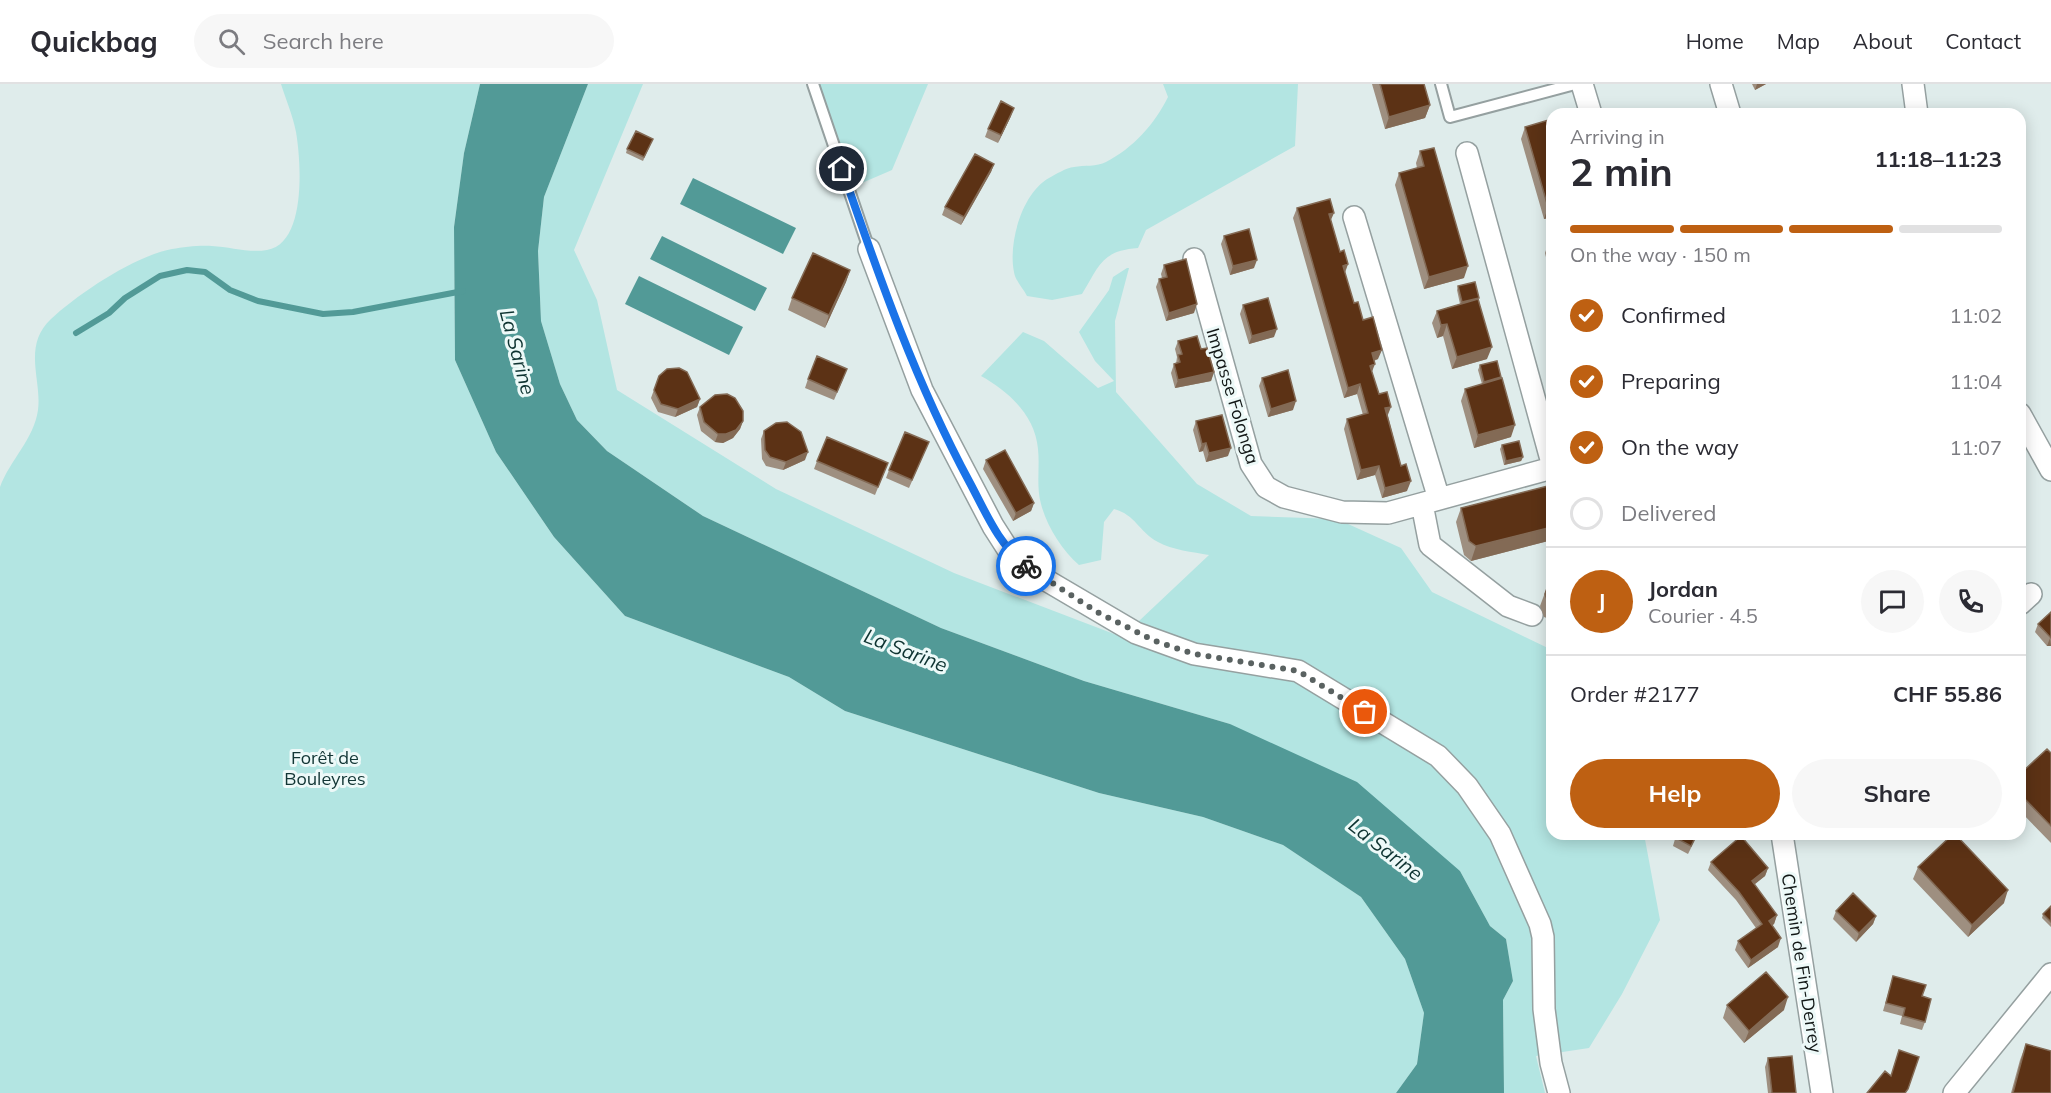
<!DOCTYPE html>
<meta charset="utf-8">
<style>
:root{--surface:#fff;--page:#f7f7f7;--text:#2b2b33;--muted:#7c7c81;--line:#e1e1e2;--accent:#be6012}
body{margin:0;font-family:Mulish,sans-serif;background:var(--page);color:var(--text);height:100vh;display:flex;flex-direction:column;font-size:22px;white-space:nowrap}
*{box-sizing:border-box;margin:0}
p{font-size:20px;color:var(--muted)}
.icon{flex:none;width:33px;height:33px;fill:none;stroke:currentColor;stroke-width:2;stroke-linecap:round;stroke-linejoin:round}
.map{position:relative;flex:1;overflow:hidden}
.drawer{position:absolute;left:1546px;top:24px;width:480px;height:732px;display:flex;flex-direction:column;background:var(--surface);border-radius:18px;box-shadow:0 3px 15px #0003}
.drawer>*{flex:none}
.pin{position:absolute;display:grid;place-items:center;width:51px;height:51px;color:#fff;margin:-26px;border:3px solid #fff;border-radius:50%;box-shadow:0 2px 6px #0007}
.courier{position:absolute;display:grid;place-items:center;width:60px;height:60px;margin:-30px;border:4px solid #1a73e8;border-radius:50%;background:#fff;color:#222;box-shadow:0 2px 8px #0007}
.headline em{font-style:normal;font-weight:700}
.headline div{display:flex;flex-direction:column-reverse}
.headline{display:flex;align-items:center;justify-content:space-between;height:102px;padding:0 24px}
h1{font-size:39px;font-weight:700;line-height:45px}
.bar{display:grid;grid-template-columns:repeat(4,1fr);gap:9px 6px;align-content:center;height:72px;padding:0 24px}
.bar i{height:8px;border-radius:4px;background:var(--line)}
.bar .active{background:var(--accent)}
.bar p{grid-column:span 4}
.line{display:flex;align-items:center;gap:15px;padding:0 24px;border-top:2px solid var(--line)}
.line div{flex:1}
.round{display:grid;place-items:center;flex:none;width:63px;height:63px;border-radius:32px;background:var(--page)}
ol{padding:0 24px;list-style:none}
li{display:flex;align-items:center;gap:18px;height:66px}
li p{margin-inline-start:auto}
li .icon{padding:6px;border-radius:50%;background:var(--accent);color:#fff;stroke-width:4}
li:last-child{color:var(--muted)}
li i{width:33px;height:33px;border:3px solid var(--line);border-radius:50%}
.cta{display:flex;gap:12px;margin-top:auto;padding:12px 24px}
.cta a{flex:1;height:69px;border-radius:36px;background:var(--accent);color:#fff;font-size:24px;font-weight:700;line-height:69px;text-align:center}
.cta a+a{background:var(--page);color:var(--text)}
header{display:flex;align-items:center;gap:36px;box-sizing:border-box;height:84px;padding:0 30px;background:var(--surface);border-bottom:2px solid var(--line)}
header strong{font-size:28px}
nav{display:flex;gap:33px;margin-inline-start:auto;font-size:21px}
.search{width:420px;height:54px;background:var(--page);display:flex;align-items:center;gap:15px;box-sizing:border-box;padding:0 21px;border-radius:33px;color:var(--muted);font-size:22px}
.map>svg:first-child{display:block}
</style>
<header>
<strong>Quickbag</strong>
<div class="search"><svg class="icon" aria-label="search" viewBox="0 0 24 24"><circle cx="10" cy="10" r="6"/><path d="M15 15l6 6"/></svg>Search here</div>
<nav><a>Home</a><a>Map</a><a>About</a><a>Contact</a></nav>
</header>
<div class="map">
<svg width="2051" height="1009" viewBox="0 0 2051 1009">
<rect width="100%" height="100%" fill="#dfeceb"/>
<!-- green -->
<path fill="#b3e5e2" d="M281,0H480L464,69L454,143L455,276L496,368L554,453L625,532L789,593L845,627L1099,709L1203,733L1283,761L1361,813L1405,875L1424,929L1417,980L1396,1009H0V403C10,376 34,355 38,326C42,296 22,262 51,235C78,210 134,172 172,165C184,163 200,161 212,162C230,163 249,169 267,166C307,159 301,77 296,48C293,32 286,16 281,0Z
M588,0H643L574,166L597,216L617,306L776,405L954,489L1122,553L1209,471C1193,468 1172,466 1158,458C1138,447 1136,431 1114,425L1104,438L1101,476L1079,481C1062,466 1047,443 1041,420C1036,402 1040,383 1038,365C1035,331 1008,307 981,292L1023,248L1044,257L1098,304L1114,297L1095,277L1079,248L1109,206L1113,193L1127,184H1129L1115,237L1116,308L1197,400L1251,432L1337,435L1401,464L1432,508L1552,566V750H1644L1660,836L1622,910L1589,964L1536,972L1545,1009H1504L1503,916L1513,897L1506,855L1490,842L1460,787L1230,640L1084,597L941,544L703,432L607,367L577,336L560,300L541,237L538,167L544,113Z
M810,0H928L892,86L848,105Z
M1163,0H1298L1295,62L1146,146L1138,164C1101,167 1100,181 1082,210L1052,216L1027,212C1023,204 1015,196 1014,188C1008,159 1022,109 1049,94C1056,90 1066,84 1074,83C1084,81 1097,83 1106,78C1133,64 1154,41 1168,13Z"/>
<!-- water -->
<path fill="#529a97" d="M480,0H588L544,113L538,167L541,237L560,300L577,336L607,367L703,432L941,544L1084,597L1230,640L1357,698L1460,787L1490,842L1506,855L1513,897L1503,916L1504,1009H1396L1417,980L1424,929L1405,875L1361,813L1283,761L1203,733L1099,709L845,627L789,593L625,532L554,453L496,368L455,276L454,143L464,69Z
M693,94L796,144L783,170L680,120Z
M662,152L767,204L755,227L650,175Z
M639,192L743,243L729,271L625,220Z"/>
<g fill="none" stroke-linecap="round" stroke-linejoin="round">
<!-- stream -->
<path stroke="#529a97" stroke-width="6" d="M76,249L109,229L125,214L160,192L187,186L205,188L230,206L258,217L323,230L353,228L463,207"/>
<defs>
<path id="lane" d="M813,0L869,165
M1441,0L1450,33L1575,0"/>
<path id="street" d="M1582,0L1591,30
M1721,0L1730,30
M1913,0L1917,30
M1467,69L1552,379
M1354,133L1439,415
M869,165L922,306L993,442L1009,467L1034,489L1136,549L1194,570L1298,587L1438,672L1467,702L1500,750L1540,840L1543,853L1544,925L1551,979L1559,1009
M1194,175L1251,380L1266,403L1284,413L1342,428L1388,429L1552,384
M2020,330L2051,386
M1422,420L1430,461L1508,522L1532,531
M2020,520L2031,510
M1782,750L1822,1009
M1954,1009L2051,890"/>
</defs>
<!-- lane casing -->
<use href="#lane" stroke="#95a0a0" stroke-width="14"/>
<!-- street casing -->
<use href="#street" stroke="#95a0a0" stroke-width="24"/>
<!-- lane -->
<use href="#lane" stroke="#fff" stroke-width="10"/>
<!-- street -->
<use href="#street" stroke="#fff" stroke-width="21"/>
</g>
<!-- wall -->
<path fill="#9e8f80" d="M1372,0H1424L1430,21L1425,34L1385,45Z
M1752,0H1766L1755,6Z
M1011,32L998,59L985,53L988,45Z
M1525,43L1552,133L1544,135L1521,55Z
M653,55L643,77L626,69L627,65Z
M1420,67L1464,194L1424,205L1395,101L1399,89L1417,84L1416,79Z
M994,80L991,88L961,141L942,131L945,123Z
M1297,124L1331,137L1340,168L1348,180L1345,189L1354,219L1363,236L1378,275L1374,277L1372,288L1379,310L1388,332L1407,407L1382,414L1375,391L1357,396L1344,345L1347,335L1363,331L1357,310L1344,314L1293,134Z
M1224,152L1254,184L1230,191L1221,160Z
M1552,156V198L1545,169L1549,157Z
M1164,181L1194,229L1166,237L1156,203L1159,195L1162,194L1161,190Z
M850,186L846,198L825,244L788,226L792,214Z
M1458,202L1479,216L1487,275L1452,285L1443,252L1437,254L1432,239L1437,227L1460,220L1457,206Z
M1243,221L1274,253L1249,260L1240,230Z
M1178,257L1201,265L1214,288L1211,297L1175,304L1171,289L1174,280H1176L1177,273L1175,265Z
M1480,281L1500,295L1511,353L1474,364L1461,317L1465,305L1482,300L1478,286Z
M659,292L700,315L697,323L675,333L658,328L651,314Z
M844,293L834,316L805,304L808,295Z
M1262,294L1293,326L1268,333L1259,302Z
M700,323L743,337L740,345L733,354L723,359L715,358L701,347L697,331Z
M1196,337L1228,372L1206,378L1203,367L1199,368L1193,346Z
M764,347L805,376L783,386L766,382L762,375L761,355Z
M929,358L909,404L886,394L889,386Z
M1502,361L1523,373L1521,377L1504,381L1500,365Z
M986,376L1034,419L1031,427L1013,437L983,385Z
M817,377L888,379L875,411L814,385Z
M1552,401V456L1471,477L1464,471L1456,438L1461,424Z
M1552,490V536L1544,533L1540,522Z
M2051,528V562H2047L2035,548L2038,540Z
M2051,669V759L2020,727V690Z
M1665,750H1698L1688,770L1673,762L1675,755Z
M1711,778L1768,784L1765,792L1754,800L1777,831L1774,840L1772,841L1778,863L1748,884L1735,866L1738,857L1756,844L1736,816L1708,786Z
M1918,783L2004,819L1968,853L1913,795Z
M2051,822V843L2042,834L2043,830Z
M1836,827L1876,832L1873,840L1856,858L1833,835Z
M1893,892L1922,912L1925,938L1922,946L1900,940L1902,932L1883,927Z
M1727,921L1784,926L1744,959L1723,934Z
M2026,960L2051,1009H2011L2020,976Z
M1768,974L1796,1009H1768L1765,983Z"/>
<!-- shaded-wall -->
<path fill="#836a55" d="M1757,0H1766L1755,6Z
M1430,21L1425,34L1385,45L1389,33Z
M1014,24L1011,32L998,59L1001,51Z
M994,80L991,88L961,141L964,133Z
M1552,122V133L1544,135L1548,123Z
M1334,129L1330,138L1329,130Z
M1257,176L1254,184L1230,191L1233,182Z
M1348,180L1344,190L1343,182Z
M1468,182L1464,194L1424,205L1429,193Z
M850,186L846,198L825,244L829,231Z
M1197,220L1194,229L1166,237L1169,229Z
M1447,240L1443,252L1437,254L1441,241Z
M1277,245L1274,253L1249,260L1252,252Z
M1492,263L1487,275L1452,285L1457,273Z
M1382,266L1378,275L1368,278L1372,269Z
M1375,280L1371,290L1370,282Z
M1214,288L1211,297L1175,304L1178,296Z
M1501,293L1499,298L1482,302L1484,298Z
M1360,300L1357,310L1344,314L1348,304Z
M700,315L697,323L675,333L678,325Z
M1296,317L1293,326L1268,333L1271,325Z
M1391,323L1387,333L1385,324Z
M743,337L740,345L733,354L723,359L715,358L718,350Z
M1515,341L1511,353L1474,364L1478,351Z
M1206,359L1203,367L1199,368L1202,360Z
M1231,364L1228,372L1206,378L1209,369Z
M808,368L805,376L783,386L786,378Z
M1523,373L1521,377L1504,381L1506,377Z
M1379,382L1375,391L1357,396L1361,386Z
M1411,397L1407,407L1382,414L1385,404Z
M1034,419L1031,427L1013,437L1016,429Z
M1552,443V456L1471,477L1476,462Z
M2050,554L2051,562H2047Z
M1768,784L1765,792L1749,805L1752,797Z
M2008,806L2004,819L1968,853L1972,841Z
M1777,831L1774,840L1766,846L1769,837Z
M1876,832L1873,840L1856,858L1859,849Z
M1781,854L1778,863L1748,884L1751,876Z
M1788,913L1784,926L1744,959L1749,947Z"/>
<!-- building -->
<path fill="#5c3215" stroke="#836a55" stroke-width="1.5" d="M1380,0H1424L1430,21L1389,33Z
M1001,17L1014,24L1001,51L988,45Z
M1778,27L1779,30H1765Z
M1552,35V122L1548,123L1525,43Z
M636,47L653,55L644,73L627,65Z
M1434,64L1468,182L1429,193L1399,89L1424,82L1420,67Z
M975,70L994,80L964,133L945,123Z
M1330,115L1334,129L1329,130L1340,168L1344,166L1348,180L1343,182L1354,219L1358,218L1363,236L1373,233L1382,266L1372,269L1375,280L1370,282L1379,310L1387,308L1391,323L1385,324L1401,382L1406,380L1411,397L1385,404L1379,382L1361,386L1347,335L1368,329L1360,300L1348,304L1297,124Z
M1249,145L1257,176L1233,182L1224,152Z
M1552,156V169L1549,157Z
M813,169L850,186L829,231L792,214Z
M1186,175L1197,220L1169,229L1159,195L1167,193L1164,181Z
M1475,198L1479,214L1462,218L1458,202Z
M1268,214L1277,245L1252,252L1243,221Z
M1478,215L1492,263L1457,273L1447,240L1441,241L1437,227Z
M1197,252L1201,265L1207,264L1214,288L1178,296L1174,280L1180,278L1178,271L1182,270L1178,257Z
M817,272L847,285L837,308L808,295Z
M1497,277L1501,293L1484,298L1480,281Z
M679,284L687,288L700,315L678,325L661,320L654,306L659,292L667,285Z
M1288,286L1296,317L1271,325L1262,294Z
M1502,294L1515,341L1478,351L1465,305Z
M727,310L735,314L743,327V337L736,346L726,350H718L704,338L700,323L715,311Z
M1222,331L1231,364L1209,369L1206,359L1202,360L1196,337Z
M787,338L801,348L808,368L786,378L770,373L765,366L764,347L776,339Z
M905,348L929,358L912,396L889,386Z
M827,353L888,379L878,403L817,377Z
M1519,357L1523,373L1506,377L1502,361Z
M1005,366L1034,419L1016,429L986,376Z
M1552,401V443L1476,462L1469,457L1461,424Z
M1552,490V523L1549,521L1545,510Z
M2051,528V554L2038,540Z
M2047,665L2051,669V742L2020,710V690Z
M1678,750H1697L1691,762L1676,754Z
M1953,750H1955L2008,806L1972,841L1918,783Z
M1741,752L1768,784L1752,797L1777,831L1769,837L1781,854L1751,876L1738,857L1762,840L1739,808L1711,778Z
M1853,809L1876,832L1859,849L1836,827Z
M2051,822V838L2043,830Z
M1766,888L1788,913L1749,947L1727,921Z
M1893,892L1926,901L1922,912L1931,915L1925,938L1903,932L1905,924L1886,919Z
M2026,960L2051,967V1009H2013Z
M1899,966L1919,973L1908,1005L1905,1009H1867L1885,987L1891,992Z
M1792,972L1796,1009H1772L1768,974Z"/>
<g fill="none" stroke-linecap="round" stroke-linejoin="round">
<!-- done -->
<path stroke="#5a6261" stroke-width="6" stroke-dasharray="0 10.8" d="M1026,482L1097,528L1155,557L1194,570L1298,587L1365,628"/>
<!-- route -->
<path stroke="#1a73e8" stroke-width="8" d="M842,85C879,193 916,299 970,399C986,429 999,461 1026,482"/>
</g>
<g text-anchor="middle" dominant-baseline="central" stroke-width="6" stroke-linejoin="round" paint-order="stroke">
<!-- street labels -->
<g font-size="18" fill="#121716" stroke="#edf9f8">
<text transform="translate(1233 312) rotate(73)">Impasse Folonga</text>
<text transform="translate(1802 879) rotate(81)">Chemin de Fin-Derrey</text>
</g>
<!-- park labels -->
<g font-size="18" fill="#123635" stroke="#edf9f8">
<text x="325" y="673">Forêt de<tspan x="325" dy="21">Bouleyres</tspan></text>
</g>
<!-- water labels -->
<g font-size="20" font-style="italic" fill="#0e3331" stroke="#edf9f8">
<text transform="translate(518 268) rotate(75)">La Sarine</text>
<text transform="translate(906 566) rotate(21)">La Sarine</text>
<text transform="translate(1386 765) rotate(38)">La Sarine</text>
</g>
</g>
</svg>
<div class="pin" style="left:1365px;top:628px;background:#ea580c"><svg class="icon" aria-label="bag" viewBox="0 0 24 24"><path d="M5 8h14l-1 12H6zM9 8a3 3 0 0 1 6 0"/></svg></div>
<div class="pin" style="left:842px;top:85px;background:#1f2937"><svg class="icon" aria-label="home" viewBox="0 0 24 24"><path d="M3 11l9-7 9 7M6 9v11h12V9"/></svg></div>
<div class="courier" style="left:1026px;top:482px"><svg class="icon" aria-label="bike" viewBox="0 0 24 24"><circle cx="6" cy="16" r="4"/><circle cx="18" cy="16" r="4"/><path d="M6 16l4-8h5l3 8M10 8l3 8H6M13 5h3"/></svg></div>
<section class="drawer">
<div class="headline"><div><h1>2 min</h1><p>Arriving in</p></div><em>11:18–11:23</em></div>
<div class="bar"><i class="active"></i><i class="active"></i><i class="active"></i><i></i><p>On the way · 150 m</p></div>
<ol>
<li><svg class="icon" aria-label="check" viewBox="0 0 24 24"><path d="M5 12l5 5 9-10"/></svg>Confirmed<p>11:02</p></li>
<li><svg class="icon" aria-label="check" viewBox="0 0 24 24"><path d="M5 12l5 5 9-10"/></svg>Preparing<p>11:04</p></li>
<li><svg class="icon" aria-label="check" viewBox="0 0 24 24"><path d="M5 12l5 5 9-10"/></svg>On the way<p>11:07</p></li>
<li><i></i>Delivered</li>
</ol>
<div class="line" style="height:108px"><b class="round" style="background:var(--accent);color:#fff">J</b><div><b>Jordan</b><p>Courier · 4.5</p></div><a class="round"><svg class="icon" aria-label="chat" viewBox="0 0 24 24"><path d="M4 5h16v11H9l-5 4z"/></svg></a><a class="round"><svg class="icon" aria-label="phone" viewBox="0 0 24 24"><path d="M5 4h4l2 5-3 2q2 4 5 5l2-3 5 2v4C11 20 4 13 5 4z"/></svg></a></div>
<div class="line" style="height:78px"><div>Order #2177</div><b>CHF 55.86</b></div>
<div class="cta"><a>Help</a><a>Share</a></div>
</section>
</div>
